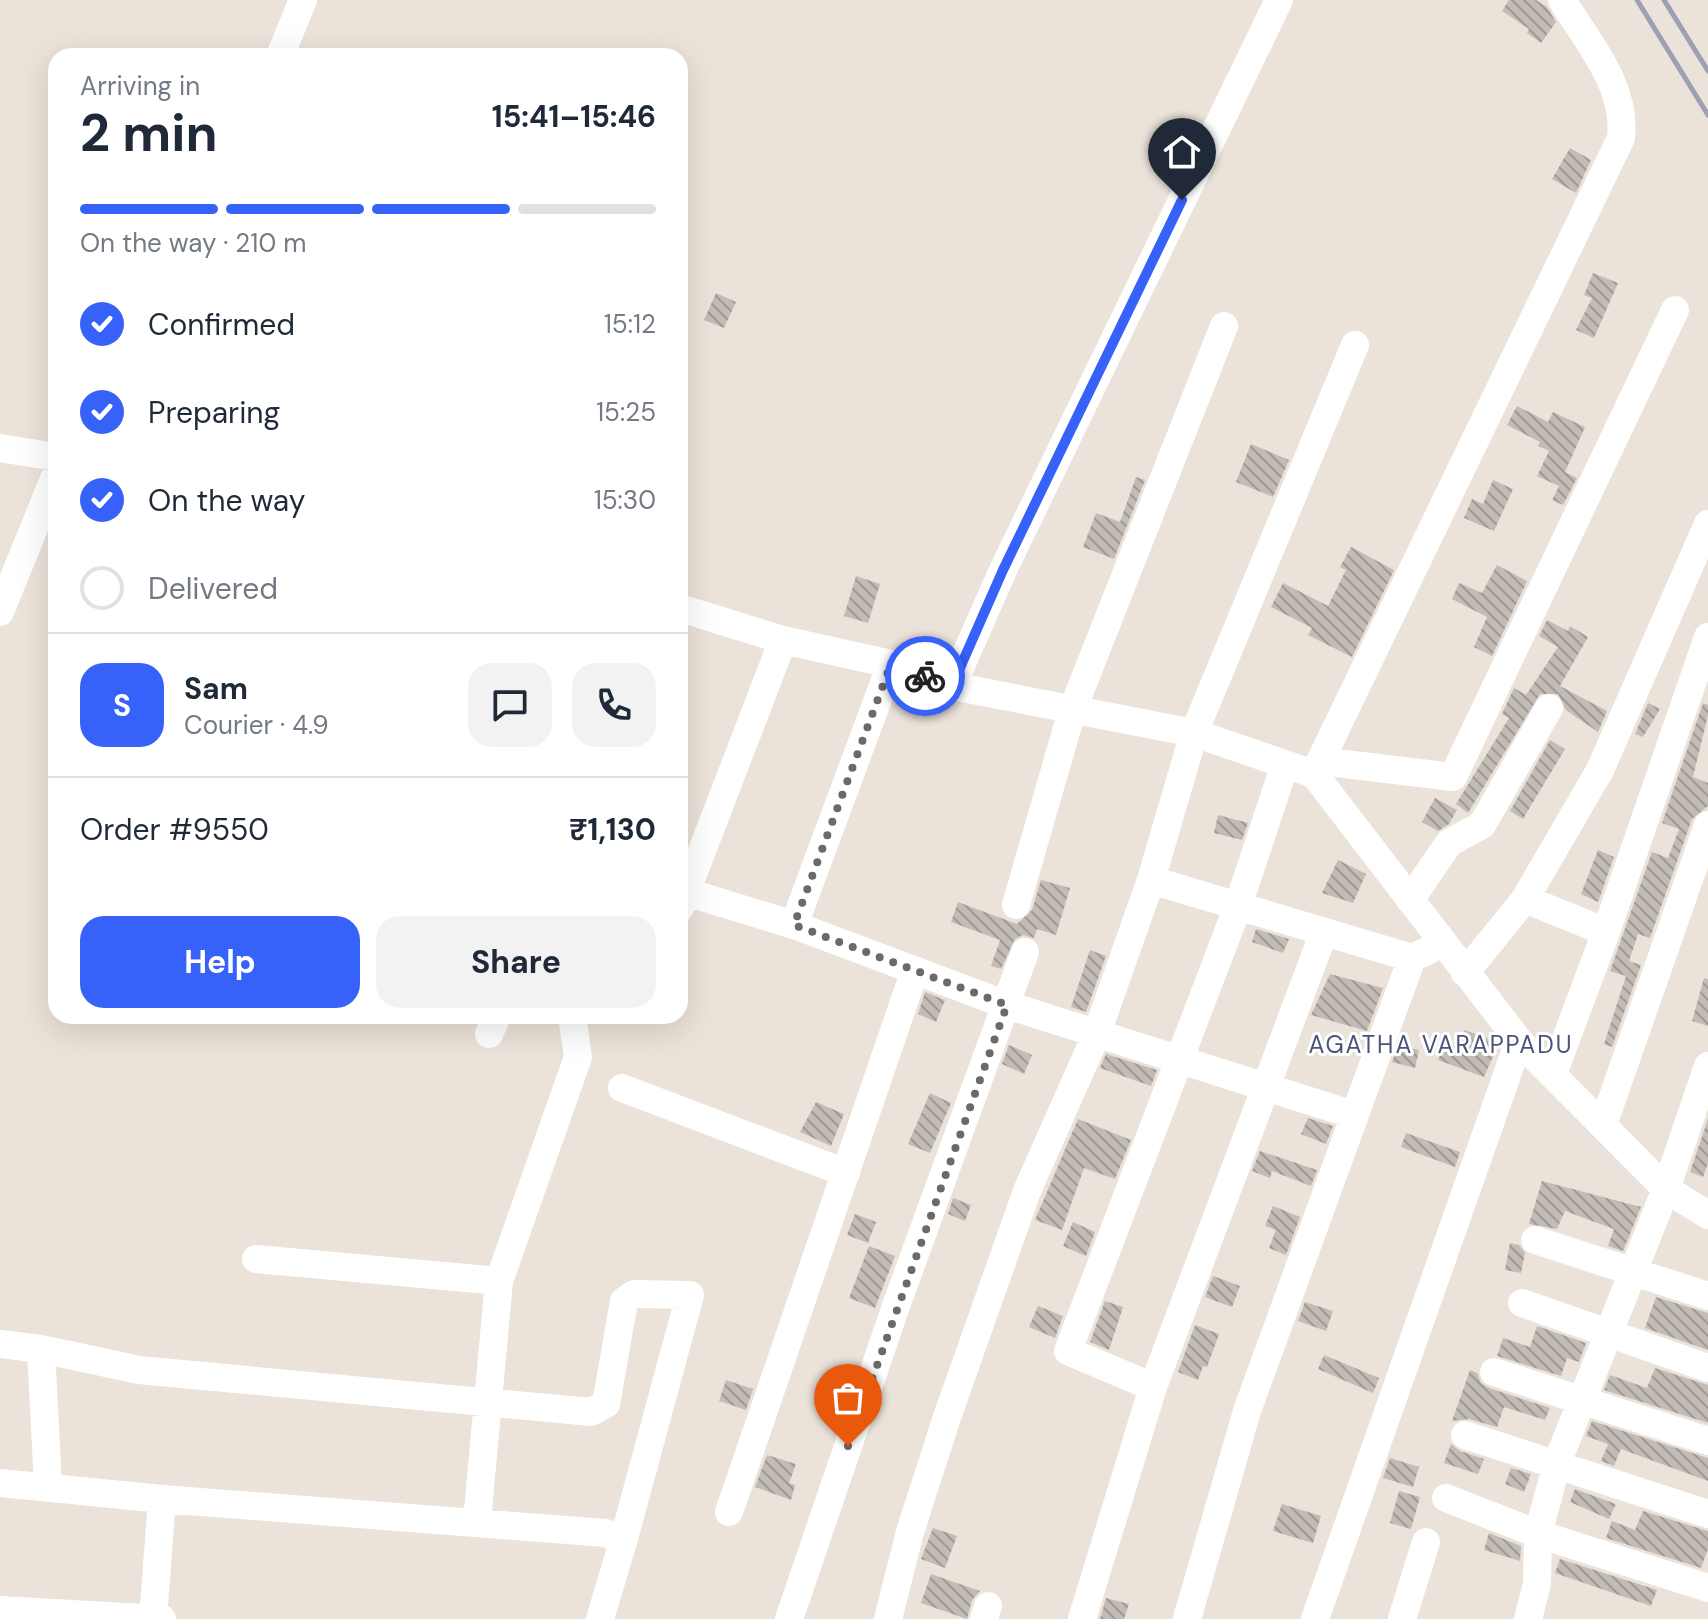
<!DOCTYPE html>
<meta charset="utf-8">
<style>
:root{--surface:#fff;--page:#f2f2f3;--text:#1f2937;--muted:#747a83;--line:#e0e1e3;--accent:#3762f9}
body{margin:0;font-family:"DM Sans",sans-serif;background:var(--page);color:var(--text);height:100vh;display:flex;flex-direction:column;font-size:30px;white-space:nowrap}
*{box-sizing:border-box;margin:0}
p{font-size:26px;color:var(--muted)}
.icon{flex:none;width:44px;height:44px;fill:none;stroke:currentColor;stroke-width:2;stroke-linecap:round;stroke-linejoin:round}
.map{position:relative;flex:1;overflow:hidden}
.side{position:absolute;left:48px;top:48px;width:640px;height:976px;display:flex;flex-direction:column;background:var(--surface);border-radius:24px;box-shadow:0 8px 32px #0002}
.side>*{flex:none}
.pin{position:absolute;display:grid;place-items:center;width:68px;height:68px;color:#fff;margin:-82px -34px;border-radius:50% 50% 50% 0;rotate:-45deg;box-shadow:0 0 8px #0007}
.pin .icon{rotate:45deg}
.courier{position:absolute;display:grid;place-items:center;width:80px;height:80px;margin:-40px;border:6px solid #3762f9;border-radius:50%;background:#fff;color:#222;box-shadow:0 2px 10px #0007}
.head em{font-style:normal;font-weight:700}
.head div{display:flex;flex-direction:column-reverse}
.head{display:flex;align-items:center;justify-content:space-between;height:136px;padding:0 32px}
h1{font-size:52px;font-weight:700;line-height:60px}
.bar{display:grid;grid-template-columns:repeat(4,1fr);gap:12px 8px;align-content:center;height:96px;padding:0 32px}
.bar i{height:10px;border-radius:6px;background:var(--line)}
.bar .on{background:var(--accent)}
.bar p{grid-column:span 4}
.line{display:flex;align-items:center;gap:20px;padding:0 32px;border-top:2px solid var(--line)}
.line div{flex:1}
.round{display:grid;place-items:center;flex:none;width:84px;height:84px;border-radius:24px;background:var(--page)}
ol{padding:0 32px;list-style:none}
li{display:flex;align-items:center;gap:24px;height:88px}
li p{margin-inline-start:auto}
li .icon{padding:8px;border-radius:50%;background:var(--accent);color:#fff;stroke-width:4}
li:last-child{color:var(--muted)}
li i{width:44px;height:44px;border:4px solid var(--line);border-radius:50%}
.button{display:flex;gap:16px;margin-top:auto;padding:16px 32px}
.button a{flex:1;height:92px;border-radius:24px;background:var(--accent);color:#fff;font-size:32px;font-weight:700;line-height:92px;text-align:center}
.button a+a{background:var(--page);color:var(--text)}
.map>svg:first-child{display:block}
</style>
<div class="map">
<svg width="1708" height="1619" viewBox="0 0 1708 1619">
<defs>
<pattern id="building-back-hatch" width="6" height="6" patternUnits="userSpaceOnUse" patternTransform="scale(2)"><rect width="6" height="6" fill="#c3bcb6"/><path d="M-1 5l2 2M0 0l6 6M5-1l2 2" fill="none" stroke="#9e9994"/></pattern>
</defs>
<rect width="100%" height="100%" fill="#ebe2d9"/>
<!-- building -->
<path fill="url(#building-back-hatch)" d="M1509,0H1536L1547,7L1556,22L1541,43L1527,33L1529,29L1502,11Z
M1570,148L1591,160L1576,193L1552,179Z
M1593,273L1618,283L1594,338L1576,330L1592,298L1584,295Z
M716,293L736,302L724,328L704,320Z
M1517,406L1548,422L1553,412L1585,427L1565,472L1577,478L1563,505L1552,500L1559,486L1537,476L1549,451L1538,446L1540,442L1507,425Z
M1251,444L1289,460L1273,497L1236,482Z
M1136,477L1145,480L1114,559L1083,547L1096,513L1120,522Z
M1493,480L1513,489L1494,531L1464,518L1472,499L1483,504Z
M1351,547L1394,570L1352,657L1308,635L1312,628L1271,607L1283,583L1328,606L1346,570L1340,567Z
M1497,565L1527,581L1492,656L1474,647L1487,617L1452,599L1459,583L1482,593Z
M856,576L880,584L868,623L844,616Z
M1547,620L1568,631L1570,626L1588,637L1560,686L1607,711L1598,732L1566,710L1558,694H1540L1468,813L1456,804L1509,718L1502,714L1514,688L1526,695L1558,647L1539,636Z
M1648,703L1660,709L1643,737L1635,734Z
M1703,703L1708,705V715L1693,777L1708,783V806L1692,819L1650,938L1638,934L1629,961L1641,965L1612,1047L1604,1044L1626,976L1610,971L1652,852L1668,858L1679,829L1662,823Z
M1550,740L1565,749L1523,819L1510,811Z
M1435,798L1457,810L1449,824L1438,831L1422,822Z
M1218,815L1248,823L1242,840L1214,833Z
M1598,850L1614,857L1598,902L1581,894Z
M1338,860L1366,874L1353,903L1322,893Z
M1041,880L1070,888L1056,935L1037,929L1034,938L1023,935L1015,939L1001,969L991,966L1000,940L951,922L958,902L1017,924L1032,910Z
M1256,929L1289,939L1283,953L1252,942Z
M1090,950L1106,956L1086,1012L1071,1007Z
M1330,974L1383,988L1367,1031L1311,1015Z
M1704,978L1708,979V1026L1692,1021Z
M925,992L945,1000L936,1022L918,1014Z
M1465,1030L1499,1043L1484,1077L1438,1060L1445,1042L1458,1047Z
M1009,1045L1032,1055L1024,1074L1002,1064Z
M1398,1045L1419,1050L1415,1068L1392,1062Z
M1106,1054L1157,1070L1151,1086L1100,1068Z
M930,1093L951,1103L930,1153L908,1144Z
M816,1102L844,1114L831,1146L800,1132Z
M1308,1118L1333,1126L1326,1144L1301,1134Z
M1078,1119L1131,1140L1115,1179L1084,1168L1062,1230L1035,1220Z
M1708,1119V1163L1703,1177L1690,1172Z
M1406,1133L1460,1152L1455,1167L1401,1147Z
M1260,1151L1317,1170L1311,1186L1272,1171L1270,1178L1252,1171Z
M1542,1181L1641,1207L1623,1251L1608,1246L1614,1229L1565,1211L1557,1229L1529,1224Z
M953,1198L971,1205L965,1221L948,1214Z
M1273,1206L1300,1217L1286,1255L1269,1248L1276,1230L1265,1226Z
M855,1214L876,1222L868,1243L847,1235Z
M1073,1222L1095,1232L1086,1256L1063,1246Z
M1510,1243L1519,1245L1525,1253L1521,1273L1505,1270Z
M869,1246L895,1256L875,1308L849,1298Z
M1213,1276L1240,1286L1232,1307L1205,1297Z
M1656,1297L1708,1313V1350L1645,1328Z
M1105,1301L1123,1307L1109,1350L1090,1342Z
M1305,1302L1333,1311L1326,1331L1298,1321Z
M1038,1306L1063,1316L1055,1338L1029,1327Z
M1195,1325L1219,1334L1207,1367L1203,1366L1198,1380L1178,1372Z
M1537,1326L1586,1343L1579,1362L1567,1358L1561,1376L1497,1356L1503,1338L1530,1347Z
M1324,1355L1379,1378L1373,1393L1318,1369Z
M1655,1368L1708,1385V1423L1604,1390L1610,1375L1647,1388Z
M1470,1370L1477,1373L1481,1383L1489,1388L1550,1408L1545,1420L1504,1407L1497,1427L1469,1419L1452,1421Z
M726,1380L753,1389L746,1410L719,1401Z
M1592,1421L1708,1458V1481L1621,1449L1614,1466L1601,1461L1608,1444L1586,1436Z
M1451,1444L1460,1451L1484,1459L1478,1474L1444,1463Z
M767,1455L796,1464L789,1483L795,1485L791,1500L755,1487Z
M1390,1458L1419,1467L1413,1487L1383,1478Z
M1511,1468L1531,1474L1524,1492L1505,1484Z
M1575,1489L1616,1504L1609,1519L1570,1502Z
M1399,1491L1420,1497L1411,1529L1390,1523Z
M1282,1504L1321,1516L1313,1543L1273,1531Z
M1643,1511L1708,1531V1549L1701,1568L1606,1538L1612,1521L1635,1530Z
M933,1528L957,1536L945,1568L921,1559Z
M1489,1533L1521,1546L1520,1561L1484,1550Z
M1560,1559L1657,1590L1651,1606L1555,1573Z
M931,1574L980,1591L972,1600L967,1619L921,1603Z
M1106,1598L1129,1604L1124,1619H1100Z"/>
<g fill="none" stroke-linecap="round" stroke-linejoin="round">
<!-- minor -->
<path stroke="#fff" stroke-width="28" d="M280,56L303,0
M0,448L56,457
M680,608L783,640L891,664L952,686L1194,733L1314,774L1519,1041L1666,1189L1708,1215
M0,612L56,474
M952,686L1003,570L1279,0
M1320,761L1453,777L1675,310
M1314,774L1621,138C1627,86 1588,43 1562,0
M1151,880L1412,958L1429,950
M680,890L794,925L1007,1005L1354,1115
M1525,899L1606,932
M1410,900L1449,843L1482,825L1549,708
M1016,905L1072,711L1224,326
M680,908L783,640
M794,925L891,664
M1465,973L1525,899L1600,770L1708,524
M489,1034L497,1016
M1553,1074L1606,932L1708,637
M622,1088L846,1173
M1603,1125L1708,825
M1535,1240L1708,1296
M256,1259L499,1281
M1522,1303L1708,1368
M0,1344L41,1349L48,1486
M41,1349L139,1370L591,1412L606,1404L624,1301L634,1294L690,1295L623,1542
M1494,1372L1708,1441
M1153,1387L1068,1351L1238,906L1285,764
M1465,1435L1708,1514
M0,1483L162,1499
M1446,1498L1538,1534L1708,1588
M729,1512L915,970
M477,1521L499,1281L578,1057L572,1016
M0,1610L162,1619
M153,1619L162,1499L606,1533L623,1542L600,1619
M789,1619L897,1303L1025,952
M888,1619L910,1532L947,1417L1027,1191L1097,1033L1151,880L1194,733L1355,345
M984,1619L988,1606
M1082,1619L1153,1387L1324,932
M1187,1619L1247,1411L1412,958
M1315,1619L1519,1041
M1402,1619L1426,1542
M1528,1619L1537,1584L1538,1534L1557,1463L1666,1189L1708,1066"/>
<!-- rail -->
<path stroke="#9ca0b2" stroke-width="5" d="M1637,0L1708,115
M1664,0L1708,71"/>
</g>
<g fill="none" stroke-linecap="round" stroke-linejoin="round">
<!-- done -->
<path stroke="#6c6966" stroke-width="8" stroke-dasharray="0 14.4" d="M848,1446L1007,1005L794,925L891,664L925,676"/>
<!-- route -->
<path stroke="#3762f9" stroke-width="10" d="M925,676L952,686L1003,570L1182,200"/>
</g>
<g text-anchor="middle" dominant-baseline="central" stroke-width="6" stroke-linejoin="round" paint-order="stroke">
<!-- neighbourhood labels -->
<g font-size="24" letter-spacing="2" fill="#495378" stroke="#fff">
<text x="1441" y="1044">AGATHA VARAPPADU</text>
</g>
</g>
</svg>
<div class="pin" style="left:848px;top:1446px;background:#ea580c"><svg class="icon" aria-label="bag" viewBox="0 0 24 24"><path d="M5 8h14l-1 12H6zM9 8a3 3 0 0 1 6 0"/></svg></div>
<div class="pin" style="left:1182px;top:200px;background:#1f2937"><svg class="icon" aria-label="home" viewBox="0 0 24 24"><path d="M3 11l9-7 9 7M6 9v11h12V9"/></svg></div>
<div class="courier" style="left:925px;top:676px"><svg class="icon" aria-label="bike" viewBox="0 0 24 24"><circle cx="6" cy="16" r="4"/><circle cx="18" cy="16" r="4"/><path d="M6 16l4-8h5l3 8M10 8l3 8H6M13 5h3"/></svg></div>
<section class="side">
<div class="head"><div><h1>2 min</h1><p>Arriving in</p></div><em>15:41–15:46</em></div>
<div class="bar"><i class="on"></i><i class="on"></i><i class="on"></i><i></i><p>On the way · 210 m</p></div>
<ol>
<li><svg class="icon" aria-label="check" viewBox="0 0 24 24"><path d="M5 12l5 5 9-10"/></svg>Confirmed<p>15:12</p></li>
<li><svg class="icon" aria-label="check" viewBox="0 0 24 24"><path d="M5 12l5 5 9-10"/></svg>Preparing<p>15:25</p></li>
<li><svg class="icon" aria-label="check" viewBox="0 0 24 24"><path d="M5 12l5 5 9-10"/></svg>On the way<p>15:30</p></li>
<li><i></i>Delivered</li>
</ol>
<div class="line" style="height:144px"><b class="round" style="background:var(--accent);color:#fff">S</b><div><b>Sam</b><p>Courier · 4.9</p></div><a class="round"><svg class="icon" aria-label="chat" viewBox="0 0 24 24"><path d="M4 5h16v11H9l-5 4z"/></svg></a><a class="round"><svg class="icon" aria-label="phone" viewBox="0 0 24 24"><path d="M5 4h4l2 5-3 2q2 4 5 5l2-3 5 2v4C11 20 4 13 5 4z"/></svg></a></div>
<div class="line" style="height:104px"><div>Order #9550</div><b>₹1,130</b></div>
<div class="button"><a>Help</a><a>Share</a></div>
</section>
</div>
